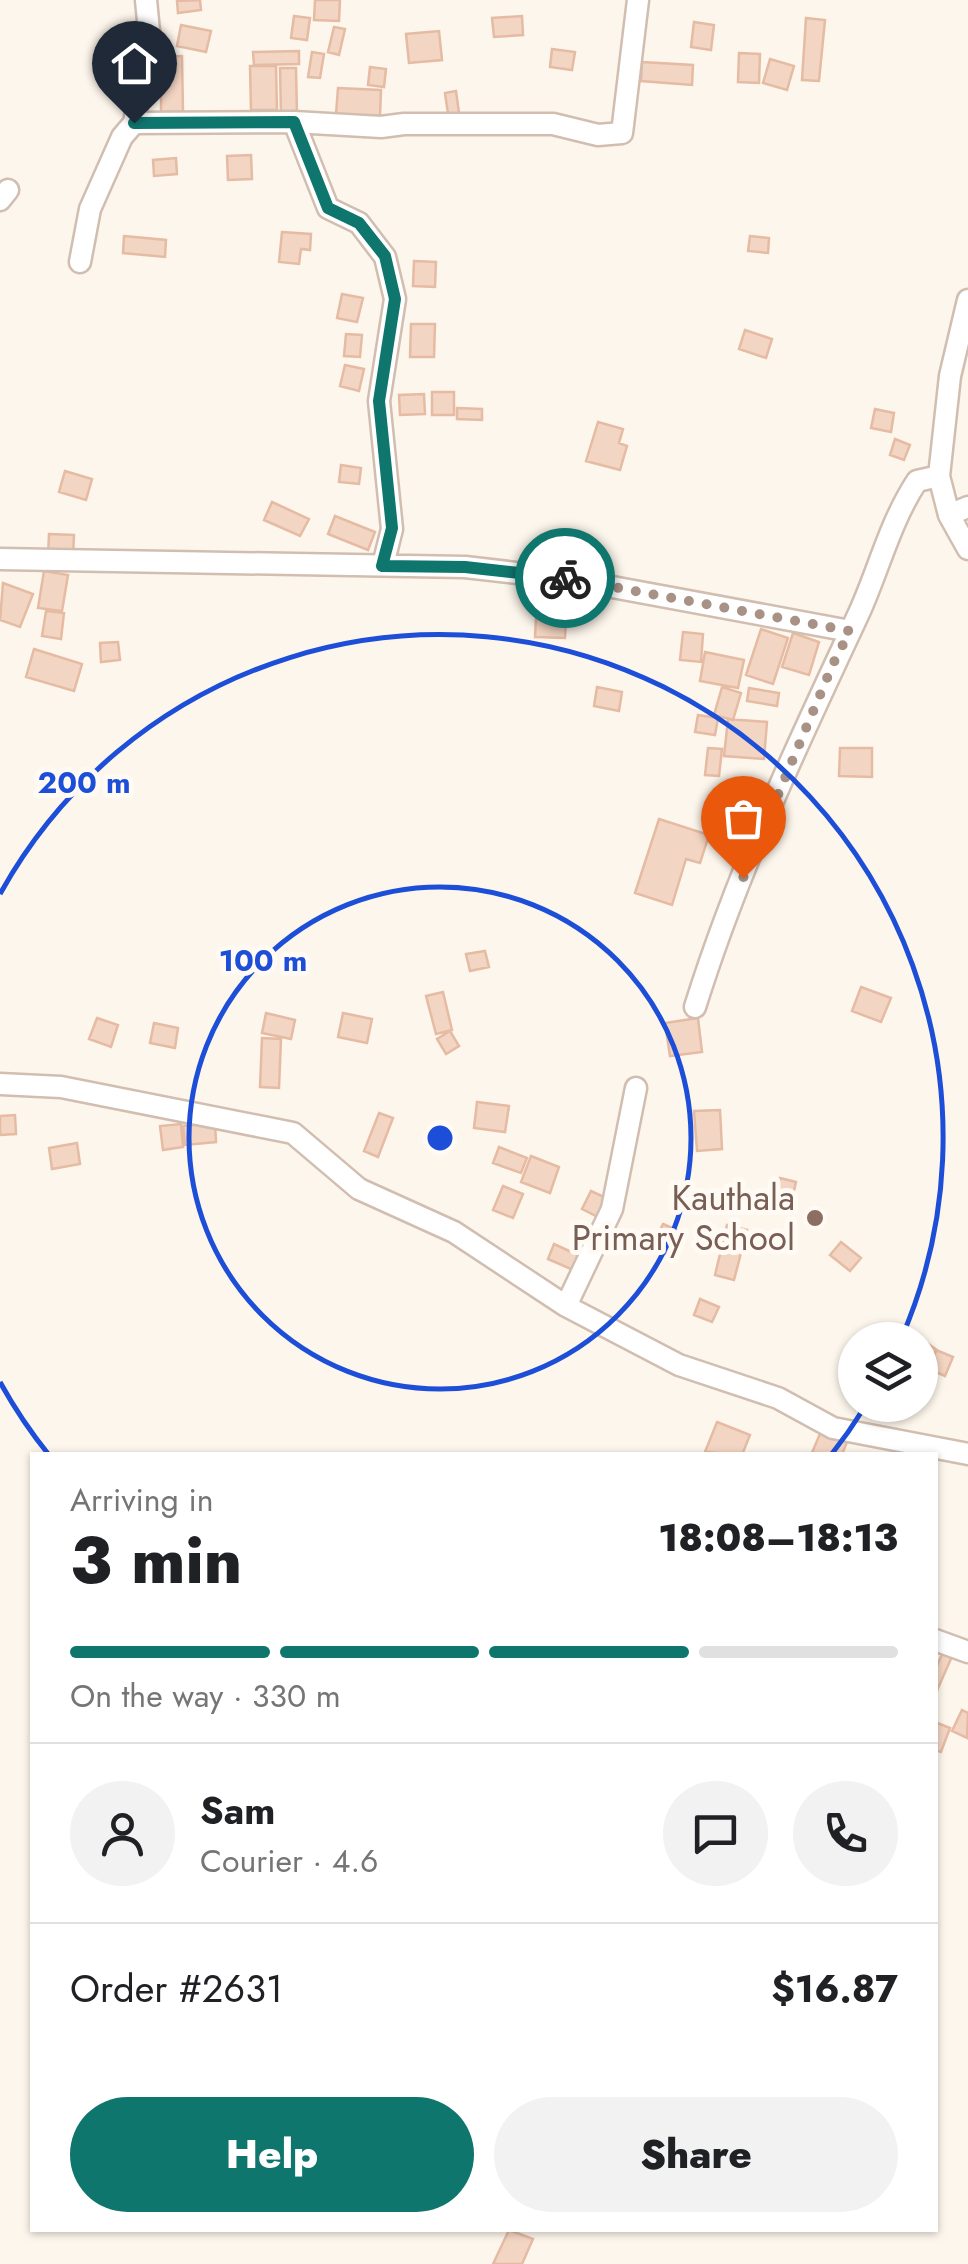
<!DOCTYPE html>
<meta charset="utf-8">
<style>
:root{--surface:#fff;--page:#f2f2f2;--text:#202124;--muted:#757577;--line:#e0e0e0;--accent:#0f766e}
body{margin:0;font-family:Jost,sans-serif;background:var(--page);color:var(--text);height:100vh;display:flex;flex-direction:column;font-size:38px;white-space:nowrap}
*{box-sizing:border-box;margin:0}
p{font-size:32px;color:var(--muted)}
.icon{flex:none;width:55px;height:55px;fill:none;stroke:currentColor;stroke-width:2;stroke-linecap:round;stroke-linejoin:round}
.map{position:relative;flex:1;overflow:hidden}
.details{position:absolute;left:30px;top:1452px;width:908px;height:780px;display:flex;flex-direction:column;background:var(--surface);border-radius:0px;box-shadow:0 2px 8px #0004}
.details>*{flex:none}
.buttons{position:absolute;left:838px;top:1322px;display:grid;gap:20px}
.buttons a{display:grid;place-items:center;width:100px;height:100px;border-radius:50%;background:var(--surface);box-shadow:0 2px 8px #0004;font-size:50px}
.pin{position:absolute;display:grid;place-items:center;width:85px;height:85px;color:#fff;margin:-102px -42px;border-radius:50% 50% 50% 0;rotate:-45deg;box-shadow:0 0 10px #0007}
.pin .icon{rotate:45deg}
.courier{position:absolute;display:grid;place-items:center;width:100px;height:100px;margin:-50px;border:8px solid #0f766e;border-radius:50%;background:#fff;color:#222;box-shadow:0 2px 12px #0007}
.headline em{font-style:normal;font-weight:800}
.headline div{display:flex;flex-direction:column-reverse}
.headline{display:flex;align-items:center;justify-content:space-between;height:170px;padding:0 40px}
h1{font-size:65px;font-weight:800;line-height:75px}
.bar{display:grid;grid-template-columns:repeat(4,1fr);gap:15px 10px;align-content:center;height:120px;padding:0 40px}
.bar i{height:12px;border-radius:8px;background:var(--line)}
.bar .active{background:var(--accent)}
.bar p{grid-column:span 4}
.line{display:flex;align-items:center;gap:25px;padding:0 40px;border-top:2px solid var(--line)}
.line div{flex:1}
.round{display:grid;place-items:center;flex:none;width:105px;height:105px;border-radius:52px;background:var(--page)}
.button{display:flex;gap:20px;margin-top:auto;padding:20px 40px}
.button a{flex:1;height:115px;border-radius:60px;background:var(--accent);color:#fff;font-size:40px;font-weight:800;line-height:115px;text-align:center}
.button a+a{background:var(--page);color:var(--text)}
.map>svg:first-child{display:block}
</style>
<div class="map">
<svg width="968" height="2264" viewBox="0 0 968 2264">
<rect width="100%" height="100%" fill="#fdf6ec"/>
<!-- building -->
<path fill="#f3d5c3" stroke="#e6bba3" stroke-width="2.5" d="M200,0L201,10L178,13L177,1Z
M315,0H340L339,21L314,20Z
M294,16L310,18L307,40L291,38Z
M522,16L523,35L494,37L492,18Z
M806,18L825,20L819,81L802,80Z
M694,22L714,25L711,50L691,47Z
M181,25L211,31L206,52L177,46Z
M334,27L345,29L339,55L328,52Z
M439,31L442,60L409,63L406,34Z
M552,49L575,52L572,70L550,67Z
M299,51V64L254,65L253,52Z
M312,52L324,54L320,78L308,77Z
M739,53L760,54L759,83L738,82Z
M182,56L183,111L161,112V57Z
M770,59L794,66L787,90L763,83Z
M642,62L693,65L692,85L641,81Z
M250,66H276L277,110H251Z
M370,67L386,69L384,87L368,85Z
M280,68H296L297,116H281Z
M338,88L381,90L380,116L336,114Z
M456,91L460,120L449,121L445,93Z
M251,155L252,179L228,180L227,156Z
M176,158L177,174L154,176L153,160Z
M282,232L311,234L310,250L301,249L299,264L279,262Z
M124,236L166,240L165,257L123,253Z
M750,236L769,238L768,253L748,251Z
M414,261L436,262L435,287L413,286Z
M342,294L363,298L357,322L337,318Z
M411,324H435L434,357H410Z
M745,330L772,339L766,358L739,349Z
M346,334L362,335L360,357L344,356Z
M345,365L364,369L359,391L340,386Z
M432,392H454V415H432Z
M424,394L425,414L400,415L399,395Z
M457,408L482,409V420L457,419Z
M875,409L894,413L891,432L871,428Z
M598,422L623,429L619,443L627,446L620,470L586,461Z
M895,439L910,445L904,460L890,455Z
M341,465L361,468L359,484L339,482Z
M65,471L92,479L86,500L59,492Z
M272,502L309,519L300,536L264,520Z
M335,516L375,532L368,550L328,534Z
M49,534L74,535L73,558L48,556Z
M44,571L68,575L62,611L38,608Z
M3,583L33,594L20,627L0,620Z
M46,611L64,613L61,639L42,636Z
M536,618L566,619L565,638L535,637Z
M761,629L788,638L773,684L746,675Z
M683,632L703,634L701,662L680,660Z
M793,633L819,642L809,675L782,667Z
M118,642L120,660L101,662L100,643Z
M34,649L82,664L74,691L26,677Z
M705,652L744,660L738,688L700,681Z
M597,687L622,692L619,711L594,706Z
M722,687L741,693L733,720L714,715Z
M749,688L779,693L777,706L747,701Z
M698,715L718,718L715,735L695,732Z
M728,719L767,722L764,759L724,756Z
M708,748L722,749L719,776L705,775Z
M840,748H872V777L839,776Z
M659,819L709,835L700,863L686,859L672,905L635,893Z
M485,951L489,967L470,971L466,954Z
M861,987L891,998L881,1022L852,1011Z
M443,992L452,1030L436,1034L426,996Z
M266,1013L295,1020L291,1039L262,1033Z
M343,1013L372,1019L367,1043L338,1037Z
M97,1018L118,1025L111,1047L89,1039Z
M698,1018L702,1052L670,1056L665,1023Z
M154,1023L178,1028L175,1048L150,1043Z
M450,1031L459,1046L446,1054L437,1039Z
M262,1038L281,1039L279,1088L260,1087Z
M477,1102L509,1106L505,1132L474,1128Z
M720,1110L722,1149L697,1151L694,1111Z
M379,1113L393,1118L378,1157L364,1151Z
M15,1115L16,1134L0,1135V1116Z
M215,1123L216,1142L185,1145L183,1126Z
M181,1124L183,1147L163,1150L160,1126Z
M77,1143L80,1164L52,1169L49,1148Z
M499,1147L527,1158L521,1173L493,1163Z
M531,1156L559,1167L550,1193L521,1182Z
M780,1178L796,1182L791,1204L775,1200Z
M503,1186L523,1194L513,1218L493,1210Z
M591,1191L615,1202L606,1221L582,1209Z
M663,1224L684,1233L673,1257L652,1247Z
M727,1225L747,1230L734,1280L715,1275Z
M841,1242L861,1258L850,1271L830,1255Z
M554,1244L593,1262L587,1276L548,1259Z
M700,1299L719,1307L712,1322L694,1315Z
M914,1334L937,1350L926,1367L920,1363V1340H910Z
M936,1350L953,1357L945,1376L929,1369Z
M717,1422L750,1435L742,1455L705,1452Z
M822,1429L848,1439L842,1455H811Z
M945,1648L954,1652L935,1695V1670Z
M962,1710L968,1713L967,1738L952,1731Z
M935,1722L950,1728L941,1752L935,1750Z
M509,2230L533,2239L522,2264H493Z"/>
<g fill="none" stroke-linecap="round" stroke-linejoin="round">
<defs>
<path id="minor" d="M294,122L328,208L359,223L385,257L395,299L379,401L392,529L383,565
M134,123L294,122L381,127L404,124H553L598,135L622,133L638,0
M0,200L8,190
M80,262L90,209L122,137L134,123L149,31L146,0
M968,300L950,376L939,476L949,515L968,549
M949,515L968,507
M0,559L465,567L569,579L850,631
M695,1007C737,872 799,741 859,613C879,569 890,522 917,481L939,476
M0,1084L61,1087L293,1133L359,1189L454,1232L566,1306L679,1365L778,1398L833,1428L968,1454
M566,1306L612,1209L636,1088
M935,1640L968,1652"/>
</defs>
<!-- minor casing -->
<use href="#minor" stroke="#d1beb0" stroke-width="25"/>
<!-- minor -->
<use href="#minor" stroke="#fff" stroke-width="20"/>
</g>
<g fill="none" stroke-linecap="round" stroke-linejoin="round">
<!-- done -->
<path stroke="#a89285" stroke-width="10" stroke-dasharray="0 18" d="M565,578L850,631L833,664L743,878"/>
<!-- route -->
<path stroke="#0f766e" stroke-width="12" d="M134,123L294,122L328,208L359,223L385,256L395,299L379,401L392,528L382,566L465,567L565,578"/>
</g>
<!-- distance rings -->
<g fill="none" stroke="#1d4ed8" stroke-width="5">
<circle cx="440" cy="1138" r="251"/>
<path d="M864 1408A503 503 0 0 1 831 1455M49 1455A503 503 0 0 1 0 1382M0 894A503 503 0 0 1 901 1339"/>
</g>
<!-- markers -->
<circle fill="#8d6e63" stroke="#fffaf3" stroke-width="4" cx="815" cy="1218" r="10"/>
<g text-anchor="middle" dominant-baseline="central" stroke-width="10" stroke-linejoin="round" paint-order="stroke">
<!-- education labels -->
<g font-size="35" fill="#785e54" stroke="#fffaf3" text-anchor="end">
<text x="795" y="1198">Kauthala<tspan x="795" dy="40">Primary School</tspan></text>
</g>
</g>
<circle cx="440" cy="1138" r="15" fill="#1d4ed8" stroke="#fffaf3" stroke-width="5"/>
<g font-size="30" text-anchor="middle" font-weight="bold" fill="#1d4ed8" stroke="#fffaf3" stroke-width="10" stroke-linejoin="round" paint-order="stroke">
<text x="84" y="793">200 m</text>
<text x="263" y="971">100 m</text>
</g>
</svg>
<div class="buttons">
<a><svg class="icon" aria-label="layers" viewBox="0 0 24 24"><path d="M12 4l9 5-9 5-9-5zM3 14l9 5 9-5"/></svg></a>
</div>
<div class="pin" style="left:743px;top:878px;background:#ea580c"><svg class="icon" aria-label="bag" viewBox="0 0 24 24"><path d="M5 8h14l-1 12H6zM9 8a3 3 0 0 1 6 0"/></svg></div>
<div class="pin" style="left:134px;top:123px;background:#1f2937"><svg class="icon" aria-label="home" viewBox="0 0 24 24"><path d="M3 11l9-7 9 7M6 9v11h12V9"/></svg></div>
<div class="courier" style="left:565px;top:578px"><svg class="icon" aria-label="bike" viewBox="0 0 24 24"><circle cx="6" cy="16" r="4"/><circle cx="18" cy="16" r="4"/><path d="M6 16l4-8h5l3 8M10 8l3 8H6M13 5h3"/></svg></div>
<section class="details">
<div class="headline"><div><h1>3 min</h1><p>Arriving in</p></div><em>18:08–18:13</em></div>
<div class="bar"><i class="active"></i><i class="active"></i><i class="active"></i><i></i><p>On the way · 330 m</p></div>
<div class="line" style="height:180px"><a class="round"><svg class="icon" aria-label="person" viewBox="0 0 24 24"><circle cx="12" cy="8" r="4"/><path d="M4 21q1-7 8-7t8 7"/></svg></a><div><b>Sam</b><p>Courier · 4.6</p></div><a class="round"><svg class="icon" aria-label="chat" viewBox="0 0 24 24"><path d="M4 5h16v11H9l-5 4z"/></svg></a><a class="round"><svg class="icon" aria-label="phone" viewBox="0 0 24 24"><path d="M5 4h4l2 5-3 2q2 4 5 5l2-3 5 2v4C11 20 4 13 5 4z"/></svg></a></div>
<div class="line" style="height:130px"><div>Order #2631</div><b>$16.87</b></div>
<div class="button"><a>Help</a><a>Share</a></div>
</section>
</div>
